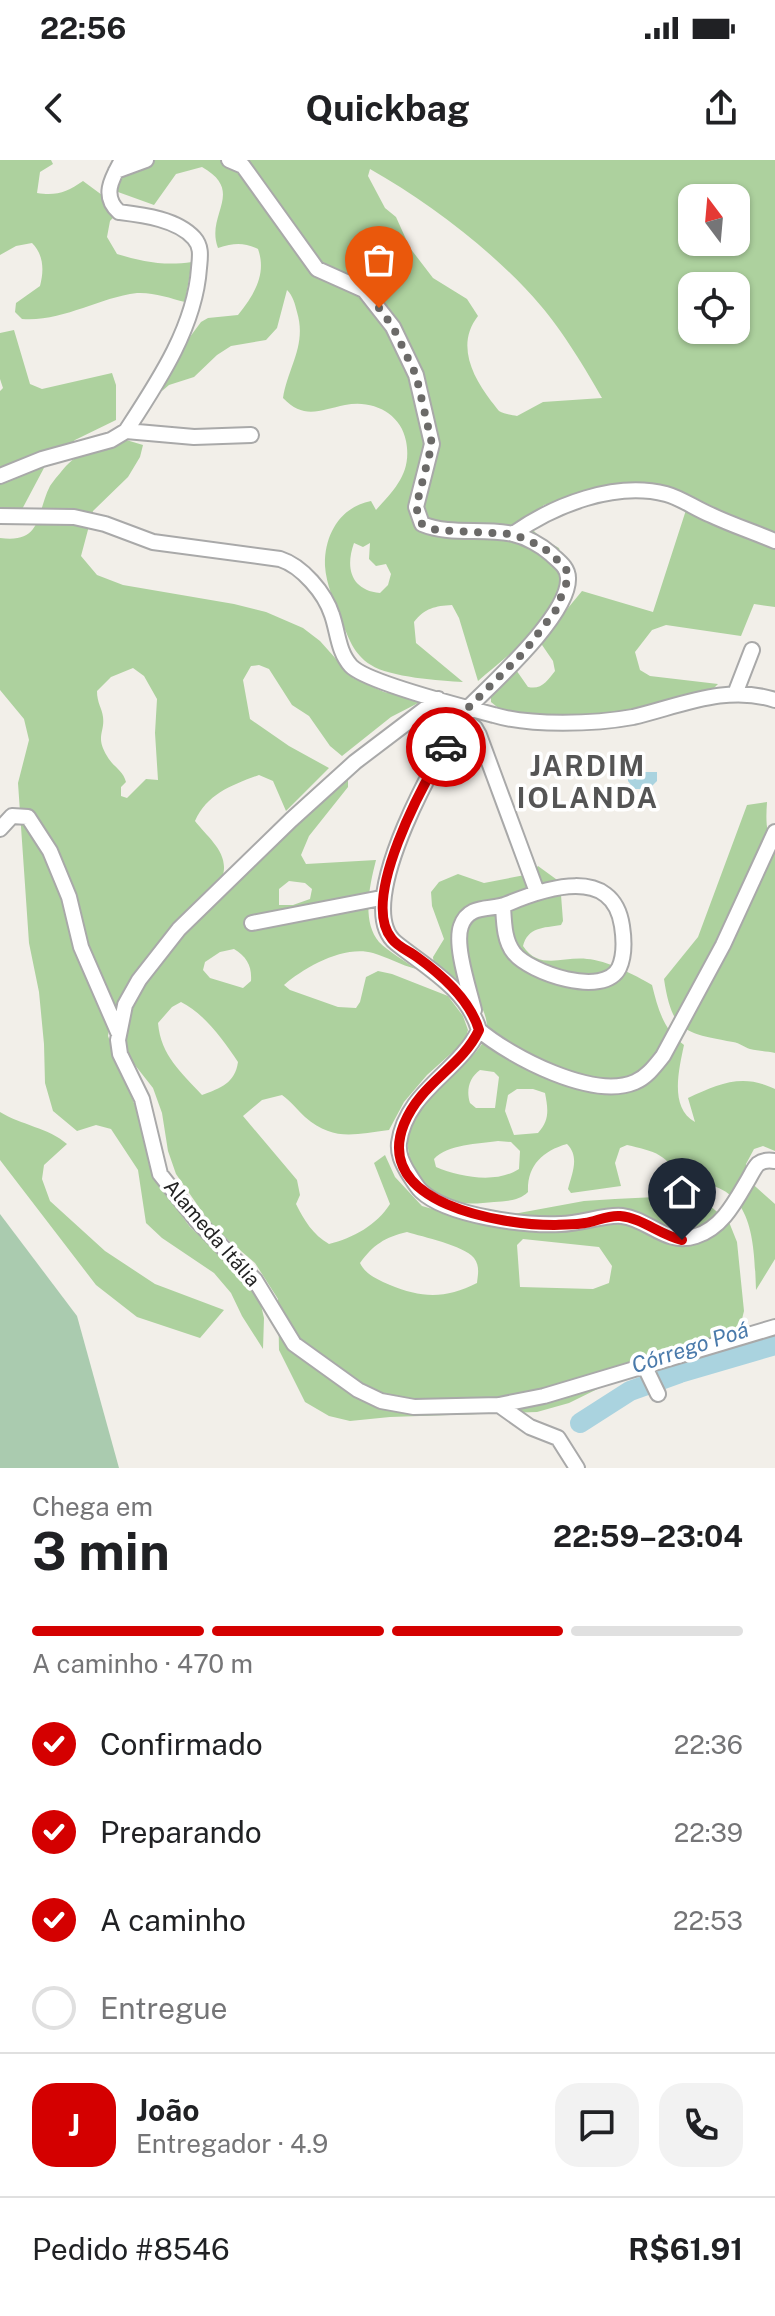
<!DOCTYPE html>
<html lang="pt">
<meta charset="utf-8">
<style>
:root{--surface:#fff;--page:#f2f2f2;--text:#202124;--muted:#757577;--line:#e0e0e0;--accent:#d40000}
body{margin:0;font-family:"Public Sans",sans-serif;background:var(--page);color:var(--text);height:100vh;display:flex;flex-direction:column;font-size:30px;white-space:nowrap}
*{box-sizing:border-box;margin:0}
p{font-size:26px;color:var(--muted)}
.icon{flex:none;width:44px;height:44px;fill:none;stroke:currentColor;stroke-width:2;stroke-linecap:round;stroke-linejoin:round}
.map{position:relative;height:1308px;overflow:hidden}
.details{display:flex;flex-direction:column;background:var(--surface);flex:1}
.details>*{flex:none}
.needle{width:52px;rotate:344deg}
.fabs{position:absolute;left:678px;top:24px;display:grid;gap:16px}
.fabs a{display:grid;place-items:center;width:72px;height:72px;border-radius:16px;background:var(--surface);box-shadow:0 2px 6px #0004;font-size:40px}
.pin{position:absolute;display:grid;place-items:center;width:68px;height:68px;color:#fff;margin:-82px -34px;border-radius:50% 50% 50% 0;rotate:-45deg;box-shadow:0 0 8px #0007}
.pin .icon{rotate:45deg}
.courier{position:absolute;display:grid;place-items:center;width:80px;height:80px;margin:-40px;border:6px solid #d40000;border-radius:50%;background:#fff;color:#222;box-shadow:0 2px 10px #0007}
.summary em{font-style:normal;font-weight:700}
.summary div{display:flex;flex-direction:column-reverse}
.summary{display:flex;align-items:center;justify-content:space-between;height:136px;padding:0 32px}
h1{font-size:52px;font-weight:700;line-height:60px}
.bar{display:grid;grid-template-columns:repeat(4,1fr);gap:12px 8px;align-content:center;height:96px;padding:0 32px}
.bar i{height:10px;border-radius:6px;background:var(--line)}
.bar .current{background:var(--accent)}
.bar p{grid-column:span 4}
.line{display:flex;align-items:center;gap:20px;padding:0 32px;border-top:2px solid var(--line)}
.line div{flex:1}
.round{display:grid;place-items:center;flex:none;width:84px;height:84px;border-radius:24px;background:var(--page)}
ol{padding:0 32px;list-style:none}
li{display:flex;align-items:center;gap:24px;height:88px}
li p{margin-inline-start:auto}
li .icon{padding:8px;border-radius:50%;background:var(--accent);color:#fff;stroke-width:4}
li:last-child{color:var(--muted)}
li i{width:44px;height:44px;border:4px solid var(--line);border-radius:50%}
.status{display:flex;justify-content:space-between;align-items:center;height:56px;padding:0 40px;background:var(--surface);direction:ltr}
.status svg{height:22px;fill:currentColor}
header{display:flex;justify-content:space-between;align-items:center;height:104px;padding:0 32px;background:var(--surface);font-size:36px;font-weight:700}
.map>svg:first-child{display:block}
</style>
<div class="status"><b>22:56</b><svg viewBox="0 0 49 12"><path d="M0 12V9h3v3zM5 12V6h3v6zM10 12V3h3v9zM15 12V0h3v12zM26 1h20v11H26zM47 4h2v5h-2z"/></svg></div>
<header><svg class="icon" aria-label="back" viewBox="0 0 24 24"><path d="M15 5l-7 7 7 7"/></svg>Quickbag<svg class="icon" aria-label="share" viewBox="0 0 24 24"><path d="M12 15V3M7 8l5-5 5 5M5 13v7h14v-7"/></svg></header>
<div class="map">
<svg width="775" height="1308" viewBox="0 0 775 1308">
<rect width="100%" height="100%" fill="#f2efe9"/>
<!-- forest -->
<path fill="#add19e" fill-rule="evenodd" d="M0,0H51L53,4L40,12L37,33C57,36 67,32 83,21L121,49L110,61L107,77L117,94C143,102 165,106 192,102L185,142C170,138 153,132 137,133C97,138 63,162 22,159L15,152L16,143L40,126C44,111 44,95 32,83L16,86L0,95Z
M117,0H775V374L678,332L619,327L544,345L530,357V367L541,378L559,388C581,445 516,488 478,521L459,458L452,445C435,446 425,448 414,462L416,483L463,522C441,521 389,517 371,505C353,494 349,478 341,460C335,444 326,424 325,406C324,375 340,347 371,341L376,350C396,328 412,312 406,281C401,253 372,239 345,245C320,250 304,260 283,238C288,207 307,185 297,152C295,144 293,136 287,130L277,168L266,180L231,186L217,195L194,217L169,225L162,231L172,201L201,162L208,158L238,155C254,135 267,114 258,89C243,82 234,83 218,88C205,54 246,32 202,7L176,14L154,45L118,32L109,20ZM370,9C430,43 496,93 541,146C561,169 587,211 602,238L543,242L517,256C512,255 504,254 499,251C496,248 494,244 491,241C472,216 456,184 478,156L467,139L433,118L410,88L396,57L385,48L368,16ZM692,38H736V82H692ZM692,126H736V170H692ZM354,383L363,387L370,383L369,399L376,406L386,404L391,414L388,425L380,433C351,430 345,408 354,383Z
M14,170L30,224L42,229L112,213L116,225V260L75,280L45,306L19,355L0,358V231L3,228L0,219V173Z
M123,279L143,285L140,297L128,317L93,351L81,396L97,415L123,425L234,444L266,452L303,468L320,481L353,518L384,532L424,540L391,557L342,596L330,586L309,556L292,545L269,509L259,505L251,506L243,520L250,559L289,586L329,608L286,651L273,621L259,615C232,625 207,634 195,661C208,678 231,694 222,718L150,792L112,852L108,876L139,956L161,1027L190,1067L257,1128L264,1158L263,1189L242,1156L231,1133L214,1113L162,1078L146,1063L138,1010L111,969L96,965L77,971L53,951L45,923L44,884L39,832L29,783L18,623L29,580L24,559L0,530V378C43,384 36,353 50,326C54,320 61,312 66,306C81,290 103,286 123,279ZM133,508L144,516L157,539L155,573L158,620L146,619L127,638L121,636V627L126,622C123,610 113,607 107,596C95,576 105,573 103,557C102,548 97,543 97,531L111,517Z
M686,350L775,386V447L754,444L741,476L666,465L652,470L635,492L640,510L650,516L718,524L713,529L643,548L604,554L541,555L502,551L491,542V529L514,507L528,527C542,530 547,521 555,511L553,501L540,482L582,431L653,452Z
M348,612V627L309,676L301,695L306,704L376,700C370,724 361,761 379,782C389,792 405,801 416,809C401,805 387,797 373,793C344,785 305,807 284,825L290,830L338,847L356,848L360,842L366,817L378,811L392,814L448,836L463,856L468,870L465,881L427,915L404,942L389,970C355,974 334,982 305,957C297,950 292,942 282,935L262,940L243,956L297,1020L300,1035L296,1044C304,1060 313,1075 329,1084C353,1078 377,1065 390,1044L374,1003L385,995L395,1017L422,1046L464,1058L503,1056L584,1041L615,1039L676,1036L709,1045L729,1062L737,1082L744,1151L739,1171L628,1214L569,1243L537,1252L390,1257L350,1261L329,1256L305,1242L279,1190L278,1139L255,1103L212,1066L176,1014L168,991L162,953L153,928L127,895L123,883L137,833L164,796L253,701ZM289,721L305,723L312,729L310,739L293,745H279V729ZM234,789C247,797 252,806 251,821L243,828L210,818L203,810L205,802L220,792ZM181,842C204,853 224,881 238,902C235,923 221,928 202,935C181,912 161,896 158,863L172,847ZM407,1072C423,1077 463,1085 474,1098C480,1106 478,1114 477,1123C446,1139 421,1138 390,1125C378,1120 365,1114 360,1103C373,1085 385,1077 407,1072ZM523,1079L599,1087L612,1106L609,1123L593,1129L520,1127L517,1085Z
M767,642C766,658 765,674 775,687V893C767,891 758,891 750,889C744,887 740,883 733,882C684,873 672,872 664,819L698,777L747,645Z
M538,706L560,722L563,761L561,765C543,768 528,767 523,786C539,811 564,796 587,799C606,800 635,815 652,825C658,849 663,869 684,885C679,909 669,948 695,962L688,938C719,924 742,913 775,929V991L763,986L754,989L746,1004L747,1019L775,1044V1099L756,1130C754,1075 753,1017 678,1023C671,994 653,991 627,985L620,988L615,1003L621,1026L571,1033L568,1029C572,1013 580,997 567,984C542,991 527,1006 528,1032C519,1041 506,1041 494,1042C482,1043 469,1045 457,1042C425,1035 400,1001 410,968C413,958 421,944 428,936C444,919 487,892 487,869C487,837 458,821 434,806L433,797L444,779L432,746L431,732L439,722L458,714L484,723L530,714ZM480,910L494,912L499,917L495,948H476L470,943C466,930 469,918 480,910ZM517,929H533L545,933C548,949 550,960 538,973L514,975L505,951L508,935ZM498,981L511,982L520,991L519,1009C496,1024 460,1017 436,1007L434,999C448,984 478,984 498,981Z
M0,952C21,965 49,968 67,984L44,1005L42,1019L50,1041L105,1091L155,1124L224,1150L200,1178L137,1157L96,1125L0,1000Z"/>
<!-- cemetery -->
<path fill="#aacbaf" d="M0,1054L77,1156L119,1308H0Z"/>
<!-- water -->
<path fill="#aad3df" d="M628,612H657V621L649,629H634L628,621Z"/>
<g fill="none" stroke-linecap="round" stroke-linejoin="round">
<!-- river -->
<path stroke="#aad3df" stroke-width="20" d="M580,1263L630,1231L680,1213L775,1185"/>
<defs>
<path id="minor" d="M229,0L243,6L317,109L364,130L393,167L416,215L432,284L416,347L422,364C451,376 483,367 513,374C526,377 541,385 551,394C558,401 568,407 568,418C570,454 494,522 468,548C443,587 349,745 396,783C427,808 467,829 479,870C459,912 406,931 399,983C398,994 402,1002 407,1011C411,1017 416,1026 421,1031C447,1056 526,1066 561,1064C580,1064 606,1054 622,1056C649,1059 666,1086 696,1076C722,1068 735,1042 748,1020C751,1015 754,1008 758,1004C763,1000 769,1000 775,1001
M116,11L146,0
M126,271L194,277L251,275
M0,316L42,299L111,280L126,271C158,222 195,167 199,108C200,97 202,87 194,78C177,59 143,55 119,52C101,36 112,18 122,0
M0,356L74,357L105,364L153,382L280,399C302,406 325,433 332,455C338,472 338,492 351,506C366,522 467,548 494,555C530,566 595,564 633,557C680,546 726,524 775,540
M513,374C554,345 615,321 666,334C681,338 696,349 711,355C732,365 754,372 775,381
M735,534L752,490
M438,539L355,602L291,660L179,769L139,820L125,845L118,880L120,894L142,939L160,1014L197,1061L255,1120L294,1184L358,1230L381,1241L414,1247L499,1245L544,1236L775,1167
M461,558L475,568L479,575L537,732
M0,669L12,656L28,657L50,691L69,737L81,787L118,872
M252,763L381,738
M474,850C469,829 454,785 461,766C469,743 491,751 507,744C545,728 613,705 622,766C624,779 625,795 619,808C604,838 530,813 514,793C504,781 504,762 503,746
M479,870C511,897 593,940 635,922C647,917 655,906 663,896L723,785L775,672
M644,1205L658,1234
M499,1245L530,1267L558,1278L577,1308"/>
</defs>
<!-- minor casing -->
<use href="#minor" stroke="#a9a9a9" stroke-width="18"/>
<!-- minor -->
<use href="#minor" stroke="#fff" stroke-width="14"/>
</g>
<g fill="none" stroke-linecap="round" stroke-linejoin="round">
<!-- done -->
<path stroke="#6b6a68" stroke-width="8" stroke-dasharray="0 14.4" d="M379,148L393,167L416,215L432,284L416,347L422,364L436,370L513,374L543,387L566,408L568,419L556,450L524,492L468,548L446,587"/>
<!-- route -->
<path stroke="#d40000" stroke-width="10" d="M446,587C423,624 359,740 392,779C398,787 409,791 417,797C442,815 470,840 479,870C461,908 421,922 404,964C372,1044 502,1065 554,1065C564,1064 575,1065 585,1063C597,1061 608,1055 620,1056C642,1058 660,1075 682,1080"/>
</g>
<g text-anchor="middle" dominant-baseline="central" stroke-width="7" stroke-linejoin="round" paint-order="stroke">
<!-- street labels -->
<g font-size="20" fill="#222" stroke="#fff">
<text transform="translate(212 1073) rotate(49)">Alameda Itália</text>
</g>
<!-- water labels -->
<g font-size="22" font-style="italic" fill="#4a7aab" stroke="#fff">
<text transform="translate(690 1187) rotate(-18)">Córrego Poá</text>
</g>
<!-- district labels -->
<g font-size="28" font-weight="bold" letter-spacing="2" fill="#555" stroke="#fff">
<text x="588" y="605">JARDIM<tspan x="588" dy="32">IOLANDA</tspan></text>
</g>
</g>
</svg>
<div class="fabs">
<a><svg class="needle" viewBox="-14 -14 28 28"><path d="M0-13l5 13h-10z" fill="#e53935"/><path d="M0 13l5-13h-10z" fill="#757577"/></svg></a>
<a><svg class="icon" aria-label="locate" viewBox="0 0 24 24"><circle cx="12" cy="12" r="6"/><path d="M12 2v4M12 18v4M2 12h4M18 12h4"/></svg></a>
</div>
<div class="pin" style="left:379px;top:148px;background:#ea580c"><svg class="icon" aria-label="bag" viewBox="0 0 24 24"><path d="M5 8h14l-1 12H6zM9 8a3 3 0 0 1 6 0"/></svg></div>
<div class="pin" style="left:682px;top:1080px;background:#1f2937"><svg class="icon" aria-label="home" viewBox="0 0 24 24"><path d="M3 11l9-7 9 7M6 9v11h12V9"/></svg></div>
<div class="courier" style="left:446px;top:587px"><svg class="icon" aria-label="car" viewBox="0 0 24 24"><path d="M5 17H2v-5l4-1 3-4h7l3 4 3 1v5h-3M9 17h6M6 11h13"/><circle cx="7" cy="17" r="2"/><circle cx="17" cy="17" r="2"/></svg></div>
</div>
<section class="details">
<div class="summary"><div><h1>3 min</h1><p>Chega em</p></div><em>22:59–23:04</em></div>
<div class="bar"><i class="current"></i><i class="current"></i><i class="current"></i><i></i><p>A caminho · 470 m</p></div>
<ol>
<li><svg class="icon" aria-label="check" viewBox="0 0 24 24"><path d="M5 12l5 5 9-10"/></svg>Confirmado<p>22:36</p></li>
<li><svg class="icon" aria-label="check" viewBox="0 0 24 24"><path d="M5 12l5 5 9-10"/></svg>Preparando<p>22:39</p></li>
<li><svg class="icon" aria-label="check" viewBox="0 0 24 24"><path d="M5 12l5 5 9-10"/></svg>A caminho<p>22:53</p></li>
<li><i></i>Entregue</li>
</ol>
<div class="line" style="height:144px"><b class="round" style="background:var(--accent);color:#fff">J</b><div><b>João</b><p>Entregador · 4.9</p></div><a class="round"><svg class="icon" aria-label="chat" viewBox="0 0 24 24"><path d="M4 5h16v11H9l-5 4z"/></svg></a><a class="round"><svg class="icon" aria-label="phone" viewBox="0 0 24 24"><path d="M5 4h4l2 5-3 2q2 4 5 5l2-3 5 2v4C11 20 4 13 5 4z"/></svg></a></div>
<div class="line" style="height:104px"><div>Pedido #8546</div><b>R$61.91</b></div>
</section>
